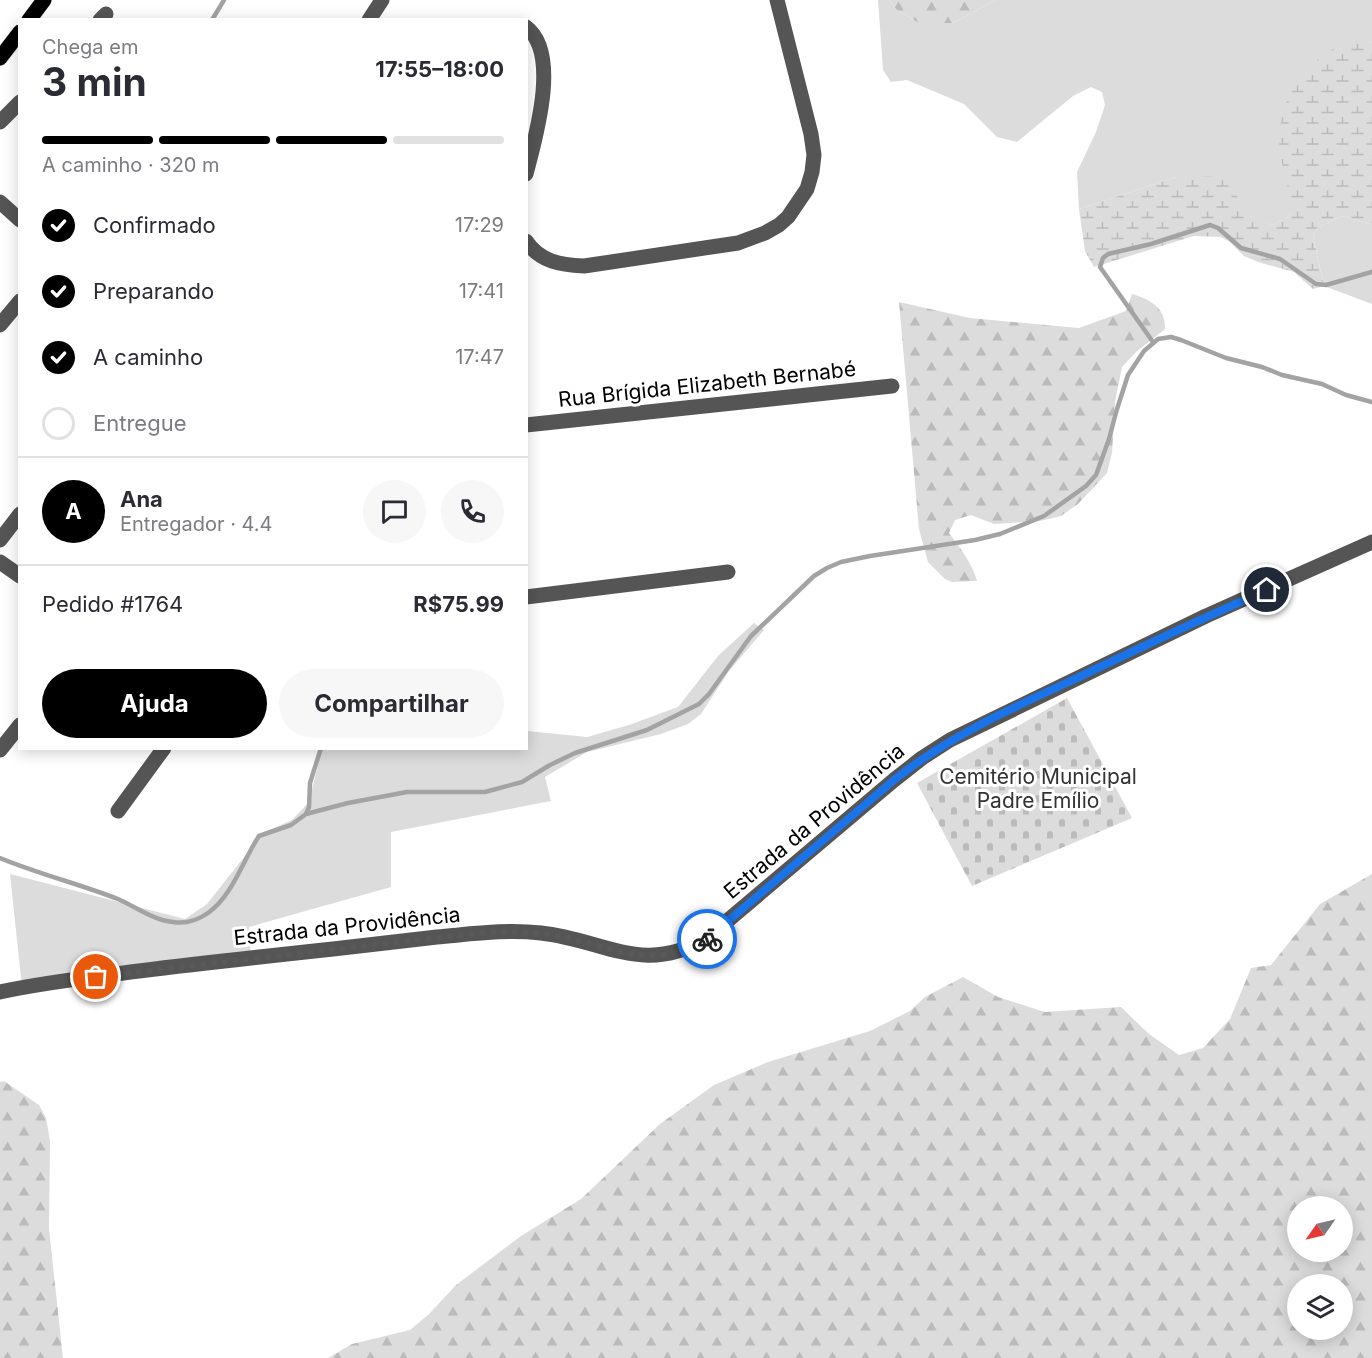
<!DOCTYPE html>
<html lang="pt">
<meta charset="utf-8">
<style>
:root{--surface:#fff;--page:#f7f7f7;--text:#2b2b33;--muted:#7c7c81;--line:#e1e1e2;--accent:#000}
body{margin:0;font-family:Inter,sans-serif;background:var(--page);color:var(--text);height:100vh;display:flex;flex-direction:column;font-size:22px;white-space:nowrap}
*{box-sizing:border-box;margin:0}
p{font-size:20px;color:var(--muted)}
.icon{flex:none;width:33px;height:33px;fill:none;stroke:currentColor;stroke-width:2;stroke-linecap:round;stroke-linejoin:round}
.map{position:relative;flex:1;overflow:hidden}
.panel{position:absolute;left:18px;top:18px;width:510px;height:732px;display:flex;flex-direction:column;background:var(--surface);border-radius:0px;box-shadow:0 3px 15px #0003}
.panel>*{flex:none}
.needle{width:39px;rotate:236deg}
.controls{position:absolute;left:1287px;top:1196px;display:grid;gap:12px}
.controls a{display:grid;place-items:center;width:66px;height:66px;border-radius:50%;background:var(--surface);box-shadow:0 3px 15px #0003;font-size:30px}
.pin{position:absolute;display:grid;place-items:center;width:51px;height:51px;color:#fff;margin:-26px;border:3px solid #fff;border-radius:50%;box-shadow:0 2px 6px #0007}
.courier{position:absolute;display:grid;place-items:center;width:60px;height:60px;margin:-30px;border:4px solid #1a73e8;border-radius:50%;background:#fff;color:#222;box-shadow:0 2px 8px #0007}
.head em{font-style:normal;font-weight:700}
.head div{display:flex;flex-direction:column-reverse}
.head{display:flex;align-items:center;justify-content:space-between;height:102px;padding:0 24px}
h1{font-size:39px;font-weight:700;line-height:45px}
.bar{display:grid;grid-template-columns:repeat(4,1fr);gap:9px 6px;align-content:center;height:72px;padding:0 24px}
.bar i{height:8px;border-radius:4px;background:var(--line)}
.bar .active{background:var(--accent)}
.bar p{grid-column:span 4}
.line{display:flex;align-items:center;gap:15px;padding:0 24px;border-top:2px solid var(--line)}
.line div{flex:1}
.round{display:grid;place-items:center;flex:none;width:63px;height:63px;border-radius:32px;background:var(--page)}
ol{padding:0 24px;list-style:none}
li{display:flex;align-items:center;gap:18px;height:66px}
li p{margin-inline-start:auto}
li .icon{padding:6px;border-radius:50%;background:var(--accent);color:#fff;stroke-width:4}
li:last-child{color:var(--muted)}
li i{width:33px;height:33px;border:3px solid var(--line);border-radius:50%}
.action{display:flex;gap:12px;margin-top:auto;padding:12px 24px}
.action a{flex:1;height:69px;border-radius:36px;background:var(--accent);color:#fff;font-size:24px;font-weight:700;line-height:69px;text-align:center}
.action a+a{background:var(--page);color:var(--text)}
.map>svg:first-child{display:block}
</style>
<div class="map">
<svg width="1372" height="1358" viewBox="0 0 1372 1358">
<defs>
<pattern id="forest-firs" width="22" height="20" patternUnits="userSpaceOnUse" patternTransform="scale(1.5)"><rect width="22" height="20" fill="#dcdcdc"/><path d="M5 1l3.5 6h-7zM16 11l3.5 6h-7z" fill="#bbb"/></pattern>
<pattern id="wetland-marsh" width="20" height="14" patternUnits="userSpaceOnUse" patternTransform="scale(1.5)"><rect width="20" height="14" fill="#dcdcdc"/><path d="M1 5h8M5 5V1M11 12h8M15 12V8" fill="none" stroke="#bbb"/></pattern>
<pattern id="cemetery-stones" width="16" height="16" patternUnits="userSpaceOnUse" patternTransform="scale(1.5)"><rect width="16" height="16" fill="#dcdcdc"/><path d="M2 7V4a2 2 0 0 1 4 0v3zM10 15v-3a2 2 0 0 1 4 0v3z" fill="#bbb"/></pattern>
</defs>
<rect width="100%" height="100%" fill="#fff"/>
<!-- green -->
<path fill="#dcdcdc" d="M878,0H889L897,10L919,23H953L996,0H1372V42L1334,49L1315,63L1286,103L1285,171L1292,203L1289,217L1272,225L1262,222L1252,218L1243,206L1176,177L1079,209L1077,172L1096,132L1105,105L1102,92L1091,87L1073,96L1017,142L997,137L964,104L907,80L891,82L883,70Z
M1342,216L1372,224V304L1324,286L1313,236L1317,228Z
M754,623L764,630L729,671L701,714L688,724L661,734L587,752L545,777L551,801L391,832V887L249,927L251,960L22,987L10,874L185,919L207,904L248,852L258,835L292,820L309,802L321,753L320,749L526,748L527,731L587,737L629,725L678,707L718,656Z"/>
<!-- forest -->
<path fill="url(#forest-firs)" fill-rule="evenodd" d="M889,0H996L953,23H919L897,10Z
M1132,294C1150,299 1166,308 1165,329L1136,352L1122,367L1115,402L1112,453L1107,473L1078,504L1061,516L1040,521L994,524L971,515L955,520L949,533C960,548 972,563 977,581L952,582L945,579L928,562L919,529L899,302L970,318L1079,328L1126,311Z
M1372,874V1358H328L352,1344L410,1330L429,1314L456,1285L521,1236L581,1199L660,1124L714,1085L768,1062L870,1031L910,1011L925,997L963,977L998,997L1045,1012L1121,1007L1149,1034L1179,1055L1203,1048L1230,1019L1251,968L1271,965L1320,904ZM1298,1206H1342V1251H1298ZM1298,1284H1342V1329H1298Z
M4,1081L39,1105L46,1118L50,1141L49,1229L63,1358H0V1082Z"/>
<!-- wetland -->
<path fill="url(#wetland-marsh)" d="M1372,42V224L1342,216L1317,228L1313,236L1324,286L1313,289L1294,272L1258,262L1244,256L1230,242L1221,237L1194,236L1094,267L1085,251L1079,209L1176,177L1212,176L1227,182L1252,218L1272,225L1289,217C1294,191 1279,166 1279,140C1279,128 1282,114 1286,103C1293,87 1318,54 1335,48C1346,44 1360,44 1372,42Z"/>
<!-- cemetery -->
<path fill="url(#cemetery-stones)" d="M1067,698L1132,818L972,886L917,783Z"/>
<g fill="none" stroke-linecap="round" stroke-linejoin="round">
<!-- stream -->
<path stroke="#a3a3a3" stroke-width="4.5" d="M212,20L224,0
M1153,342L1100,267L1103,258L1108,254L1151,244L1210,225L1218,228L1241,248L1280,259L1316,284L1326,285L1372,272
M306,814L309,807L310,783L321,748
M0,858C39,874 79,884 118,899C136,907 153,920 173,922C185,924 198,920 208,913C233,895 243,860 259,836L291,825L306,814L348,803L407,792H485L522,782L550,765L575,753L647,730L699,704L709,694L751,636L814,576L827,568L841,562L870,556L975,540L1000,534L1044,516L1086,486L1096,475L1109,439L1117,409L1128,375L1144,351L1158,339L1171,337L1181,340L1226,358L1262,367L1282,375L1322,384L1346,395L1372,402"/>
<defs>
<path id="major" d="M29,20L44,0
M0,58L20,32"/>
</defs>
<!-- major casing -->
<use href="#major" stroke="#dbdbdb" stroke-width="16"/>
<!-- minor -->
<path stroke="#555" stroke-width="15" d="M100,20L106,14
M369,20L382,0
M526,27C561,53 535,139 526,174
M0,122L20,102
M0,202L20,220
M526,241C540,262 561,265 584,266L738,243L765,233L779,225L788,217L807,189L812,172L814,155L811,134L777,0
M0,325L20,301
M526,425L892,386
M0,540L20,514
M0,562L20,576
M526,597L728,572
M0,750L20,725
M118,811L164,748
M0,992C46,982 93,977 139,971C204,963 268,956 333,949C368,945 402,941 437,937C472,934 506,929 541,933C605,940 643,976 707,938L894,780L922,758L950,740L1206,616L1372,542"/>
<!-- major -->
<use href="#major" stroke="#000" stroke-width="15"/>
</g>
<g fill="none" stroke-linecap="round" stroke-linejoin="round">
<!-- done -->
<path stroke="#595959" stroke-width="6" stroke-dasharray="0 10.8" d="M96,977L486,932C514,932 542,931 569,938C623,952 654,969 707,939"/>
<!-- route -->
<path stroke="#1a73e8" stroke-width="8" d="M707,939L894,780C948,737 1010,709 1073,680C1137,649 1201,619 1267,590"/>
</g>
<g text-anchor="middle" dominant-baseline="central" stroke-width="6" stroke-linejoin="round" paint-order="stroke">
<!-- street labels -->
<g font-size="21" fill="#000" stroke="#fff">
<text transform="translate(707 384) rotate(-6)">Rua Brígida Elizabeth Bernabé</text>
<text transform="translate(814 821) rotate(-40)">Estrada da Providência</text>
<text transform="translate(347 926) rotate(-6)">Estrada da Providência</text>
</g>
<!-- park labels -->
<g font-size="21" fill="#333" stroke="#fff">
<text x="1038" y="776">Cemitério Municipal<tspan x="1038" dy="24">Padre Emílio</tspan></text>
</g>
</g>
</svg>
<div class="controls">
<a><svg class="needle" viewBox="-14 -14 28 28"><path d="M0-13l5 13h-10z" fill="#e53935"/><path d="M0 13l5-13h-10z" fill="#7c7c81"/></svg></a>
<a><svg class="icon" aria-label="layers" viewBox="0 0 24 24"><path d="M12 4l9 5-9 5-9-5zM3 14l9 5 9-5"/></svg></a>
</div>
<div class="pin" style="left:96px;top:977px;background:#ea580c"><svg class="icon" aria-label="bag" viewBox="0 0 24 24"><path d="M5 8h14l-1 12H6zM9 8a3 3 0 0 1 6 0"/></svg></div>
<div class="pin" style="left:1267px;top:590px;background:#1f2937"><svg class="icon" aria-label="home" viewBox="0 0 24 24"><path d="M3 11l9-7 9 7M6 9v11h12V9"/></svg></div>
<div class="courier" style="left:707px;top:939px"><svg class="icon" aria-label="bike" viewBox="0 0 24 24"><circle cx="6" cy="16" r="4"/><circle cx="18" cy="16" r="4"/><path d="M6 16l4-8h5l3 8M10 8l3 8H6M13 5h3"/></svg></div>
<section class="panel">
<div class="head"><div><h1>3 min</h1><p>Chega em</p></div><em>17:55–18:00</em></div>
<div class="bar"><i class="active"></i><i class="active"></i><i class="active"></i><i></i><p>A caminho · 320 m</p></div>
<ol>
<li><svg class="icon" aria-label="check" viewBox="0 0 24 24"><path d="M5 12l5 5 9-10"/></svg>Confirmado<p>17:29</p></li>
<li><svg class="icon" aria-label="check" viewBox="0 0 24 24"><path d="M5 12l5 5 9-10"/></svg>Preparando<p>17:41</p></li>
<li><svg class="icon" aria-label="check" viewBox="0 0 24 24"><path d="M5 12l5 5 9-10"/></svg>A caminho<p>17:47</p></li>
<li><i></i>Entregue</li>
</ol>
<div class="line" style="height:108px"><b class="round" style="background:var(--accent);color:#fff">A</b><div><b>Ana</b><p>Entregador · 4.4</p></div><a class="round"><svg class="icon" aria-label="chat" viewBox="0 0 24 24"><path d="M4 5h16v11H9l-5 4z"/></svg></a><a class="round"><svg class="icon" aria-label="phone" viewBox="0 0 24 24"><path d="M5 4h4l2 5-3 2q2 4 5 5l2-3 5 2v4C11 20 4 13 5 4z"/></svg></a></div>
<div class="line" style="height:78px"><div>Pedido #1764</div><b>R$75.99</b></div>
<div class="action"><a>Ajuda</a><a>Compartilhar</a></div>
</section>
</div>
